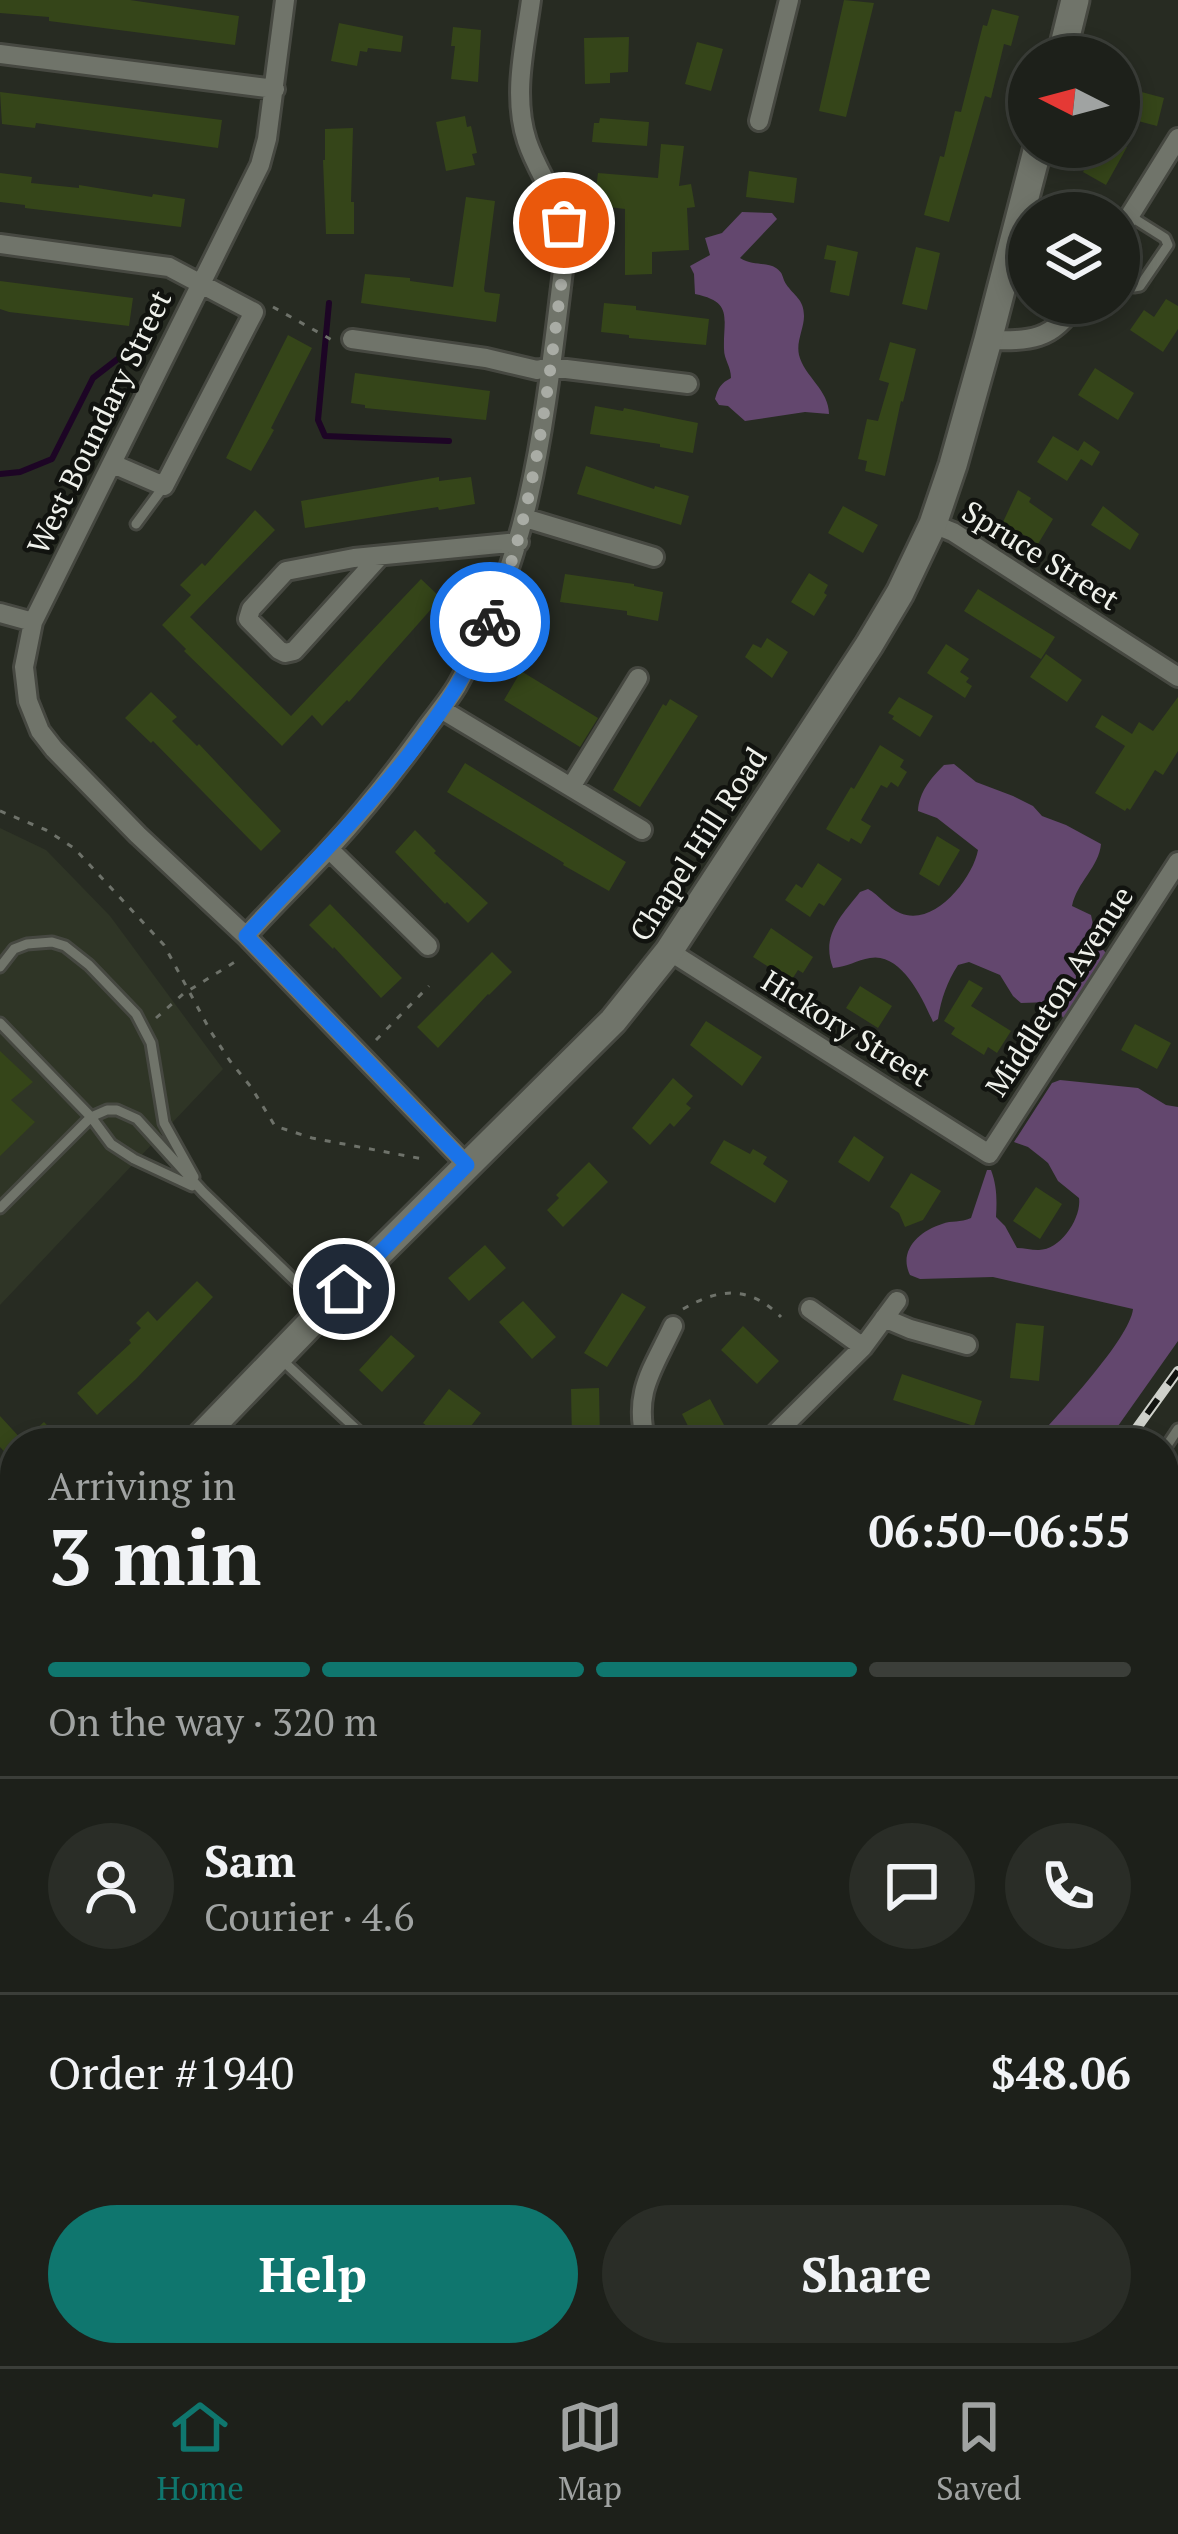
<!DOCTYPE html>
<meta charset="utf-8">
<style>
:root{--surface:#1d201a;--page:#2a2d27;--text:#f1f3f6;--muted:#a0a3a2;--line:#3b3e39;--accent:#0f766e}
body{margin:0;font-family:"PT Serif",serif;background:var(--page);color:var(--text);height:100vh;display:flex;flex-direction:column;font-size:45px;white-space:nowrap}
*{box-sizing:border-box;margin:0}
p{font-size:39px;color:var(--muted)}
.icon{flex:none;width:66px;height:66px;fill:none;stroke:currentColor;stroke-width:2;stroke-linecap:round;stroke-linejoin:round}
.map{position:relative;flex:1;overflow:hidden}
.side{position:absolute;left:0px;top:1428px;width:1179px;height:939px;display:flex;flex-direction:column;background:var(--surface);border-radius:48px 48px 0 0;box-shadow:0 6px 18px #0003,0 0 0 3px var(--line)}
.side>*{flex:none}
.needle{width:78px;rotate:276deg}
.tools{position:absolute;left:1008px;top:36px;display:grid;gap:24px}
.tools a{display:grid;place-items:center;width:132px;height:132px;border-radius:50%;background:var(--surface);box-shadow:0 6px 18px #0003,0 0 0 3px var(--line);font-size:60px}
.pin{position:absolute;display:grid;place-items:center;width:102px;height:102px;color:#fff;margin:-51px;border:6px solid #fff;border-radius:50%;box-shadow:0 3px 12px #0007}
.courier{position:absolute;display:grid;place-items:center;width:120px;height:120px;margin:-60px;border:9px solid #1a73e8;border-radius:50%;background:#fff;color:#222;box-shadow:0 3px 15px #0007}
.overview em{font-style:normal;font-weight:600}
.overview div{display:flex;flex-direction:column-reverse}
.overview{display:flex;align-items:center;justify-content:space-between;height:204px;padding:0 48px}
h1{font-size:78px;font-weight:600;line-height:90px}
.bar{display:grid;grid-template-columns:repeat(4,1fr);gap:18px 12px;align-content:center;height:144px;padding:0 48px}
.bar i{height:15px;border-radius:9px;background:var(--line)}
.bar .on{background:var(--accent)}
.bar p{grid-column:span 4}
.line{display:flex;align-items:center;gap:30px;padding:0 48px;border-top:3px solid var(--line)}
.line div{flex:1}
.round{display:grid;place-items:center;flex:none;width:126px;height:126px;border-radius:63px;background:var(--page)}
.action{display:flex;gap:24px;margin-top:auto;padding:24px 48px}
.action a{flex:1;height:138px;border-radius:72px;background:var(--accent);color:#fff;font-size:48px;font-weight:600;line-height:138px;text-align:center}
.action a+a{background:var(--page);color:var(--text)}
.dock{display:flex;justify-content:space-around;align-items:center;height:168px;border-top:3px solid var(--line);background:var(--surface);font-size:33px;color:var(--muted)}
.dock a{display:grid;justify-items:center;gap:6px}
.dock .on{color:var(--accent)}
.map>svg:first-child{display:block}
</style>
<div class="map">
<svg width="1178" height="2366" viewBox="0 0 1178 2366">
<rect width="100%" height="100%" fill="#272b22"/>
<!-- built -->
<path fill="#2f3526" d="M0,828L46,850L110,916L223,1069L0,1305Z"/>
<!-- forest -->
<path fill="#63476e" d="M742,212L772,213L777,219L740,258C753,266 767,262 776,268C784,274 781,275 786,284C794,296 804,299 804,316C804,329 796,341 799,355C804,376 829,390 829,414L805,412L745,421L728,406L719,405L715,399C718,388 721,383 731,378C731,366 724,360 724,349C723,318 734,302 695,294L694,274L690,266L710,255L705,238L722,233Z
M954,764L976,782L1013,796L1033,806L1042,816L1066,825L1101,844C1099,867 1077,882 1072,906L1091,915L1097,943L1106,953L1068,1019L1063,1018L1058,1008L1051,1002L1021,1003L1013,996L1000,975L969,962L958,965C947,982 941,999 938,1019L933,1022C923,999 901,952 870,958C857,960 847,967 833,968C821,936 840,917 860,892L868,889C879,895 888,908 900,913C934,928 973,878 978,850L937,818L918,811C919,792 931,778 944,765Z
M1060,1080L1138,1088L1166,1105L1178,1107V1341L1106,1443H1033C1056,1417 1130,1339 1133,1309L993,1277L920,1279L910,1275C898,1251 919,1231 942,1224C952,1220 960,1223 971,1218L987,1170H991C997,1186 997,1200 996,1217L1005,1226L1017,1248C1024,1248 1031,1250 1038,1250C1060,1251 1082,1218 1079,1198L1058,1181L1048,1163L1042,1158L1028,1147L1014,1142L1052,1083Z"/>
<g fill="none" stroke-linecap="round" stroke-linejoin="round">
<!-- stream -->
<path stroke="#1d0525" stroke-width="6" d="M329,303L318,420L325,436L449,441
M0,474L20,472L52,459L93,378L128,351
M1164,1902L1178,1890
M750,2366L756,2352"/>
</g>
<!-- building -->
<path fill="#354519" d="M0,0H130L239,16L235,45L49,21V17L0,13Z
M844,0L874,3L846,117L819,111Z
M992,9L1019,16L1011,46L1004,44L991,98L985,96L949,222L924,215L940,156L944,157L955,111L961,112L983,25L987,26Z
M339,23L403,36L401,52L368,48L367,52L360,51L357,66L331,61Z
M453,27L481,30L478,82L451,79L455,46H451Z
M629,37L628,72L610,73V83L585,84L584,38Z
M697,42L723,49L711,91L685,84Z
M1119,86L1164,98L1157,126L1119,116Z
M0,92L222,120L218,148L36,123L35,128L2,124Z
M465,116L467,127L471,126L477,153L472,154L475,165L446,171L436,122Z
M600,118L649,122L647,146L592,142L594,123H599Z
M353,128L351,202H354V234H326L323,160H325V129Z
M661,144L684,146L679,186L691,184L695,207L687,208L689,250L652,252V274L625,275V209L594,205L598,173L658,178Z
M1097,147H1127L1106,185L1083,172Z
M749,171L797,178L794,203L746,197Z
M0,173L32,177L31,183L79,188V185L152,197L153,194L185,199L181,227L25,208V205L0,202Z
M466,197L495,201L484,289L485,292L500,294L496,322L361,303L365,274L410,278V281L453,287Z
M827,245L858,252L849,296L830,292L836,261L824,259Z
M916,247L940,253L927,310L902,304Z
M0,281L133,298L129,326L9,312L0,309Z
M1166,299L1178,306V329L1163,352L1130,330L1144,310L1154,317Z
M604,303L636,306V310L709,319L706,345L629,338V335L601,332Z
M288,335L312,348L271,428L274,430L251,471L226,458Z
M890,342L916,349L903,402L901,401L885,476L865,471L867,461L858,459L867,419L878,421L889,383L879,380Z
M1095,368L1134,393L1118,420L1078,395Z
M355,373L490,391L486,420L365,408V405L351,403Z
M595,406L623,411L624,408L698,423L693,453L660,447V444L590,434Z
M1053,436L1078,451L1084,441L1100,452L1092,466L1081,459L1067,481L1037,462Z
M586,466L654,489L655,486L689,496L681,525L577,494Z
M439,477V481L471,477L475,504L439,510L438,507L305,528L301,501Z
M1018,490L1031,498L1029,502L1053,519L1038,544L1003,522Z
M843,506L878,525L863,553L828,533Z
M1103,506L1139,534L1130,550L1091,525Z
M255,510L275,530L190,617L291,716L421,579L441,598L349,702L347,700L322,726L312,715L282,746L184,651L186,649L162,625L191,595L180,585L202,563L205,566Z
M809,573L828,585L824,593L827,595L814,616L791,602Z
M565,574L634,584V586L663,592L658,621L627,615V611L560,602Z
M978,589L1055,637L1041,659L964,611Z
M767,638L788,652L772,678L745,657L753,644L761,648Z
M946,644L969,659L960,672L969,678L966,682L972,686L965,698L927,673Z
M1046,654L1082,680L1067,702L1030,677Z
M521,671L598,718L580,747L504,700Z
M151,692L177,717L172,721L197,746L199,744L281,831L261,851L153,741L151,743L125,718Z
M899,697L933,716L920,737L892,719L894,716L888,713Z
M1178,697V751L1163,775L1155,770L1130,810L1127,808L1125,811L1095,793L1125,746L1095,727L1102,715L1132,734L1139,722L1153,731Z
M670,699L698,716L640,807L613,790L663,704L666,706Z
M880,745L904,760L900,767L907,772L898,787L891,782L887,788L881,785L861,820L871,826L861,844L851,838L849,842L826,829L851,787L854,789Z
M465,763L626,862L609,891L563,865L564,863L447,792Z
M415,830L436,851L434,853L488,903L468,923L447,902L445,904L395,852Z
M937,836L960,850L939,886L919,874Z
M818,863L842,879L824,906L819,903L810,917L785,900L796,884L802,888Z
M330,904L402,978L381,998L334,947L333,949L309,925Z
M771,928L813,957L803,973L798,970L791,981L753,957Z
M492,952L512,972L489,995L488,994L438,1048L417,1027Z
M969,980L983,988L971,1006L1011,1031L997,1053L988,1047L984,1055L951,1034L955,1028L944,1021Z
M860,986L892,1006L878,1028L846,1008Z
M706,1021L762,1057L742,1086L690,1045Z
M1135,1024L1171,1043L1157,1069L1121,1050Z
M0,1051L33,1082L11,1100L35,1122L0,1156Z
M673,1078L693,1096L686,1104L691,1108L674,1127L670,1123L650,1145L632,1128Z
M854,1136L884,1157L869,1182L838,1162Z
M724,1140L750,1154L753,1149L767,1157L763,1164L788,1181L775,1203L710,1163Z
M589,1162L608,1182L563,1227L547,1210L559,1198L556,1195Z
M911,1173L941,1191L923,1220L905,1227L899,1213L890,1207Z
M1036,1187L1062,1204L1040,1239L1013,1221Z
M485,1245L506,1268L469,1301L448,1278Z
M197,1281L213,1297L136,1379L97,1415L77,1393L131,1343L129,1340L141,1328L136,1323L148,1311L157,1321Z
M622,1293L646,1307L607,1367L584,1353Z
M523,1301L556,1337L532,1359L499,1322Z
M1016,1323L1044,1326L1039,1381L1010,1378Z
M743,1326L779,1361L757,1384L721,1350Z
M391,1335L415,1356L382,1392L359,1370Z
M902,1374L982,1401L974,1426L893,1400Z
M599,1388L600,1441L572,1442L571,1389Z
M449,1389L481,1413L458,1443H449L423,1423Z
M710,1399L724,1425L695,1440L682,1414Z
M0,1416L23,1441L44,1422L64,1443H15V1463L0,1447Z"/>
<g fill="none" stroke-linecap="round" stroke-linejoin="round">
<defs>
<path id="service" d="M1119,278L1134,287L1140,286L1168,245L1165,238L1130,216
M136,524L164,486
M0,967L14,949L27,944L52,942L65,946L89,965L136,1014L151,1043L164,1123L194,1177
M0,1023L91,1117L111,1144L134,1159L192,1186
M0,1208L91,1117L107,1110H117L137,1119L203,1192L321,1306
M283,1361L369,1441
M1164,1450L1178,1429
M0,1507L15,1522
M1164,1530L1178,1509
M1164,1644L1178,1640"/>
<path id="minor" d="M285,0L267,139L260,165L33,622L24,667L28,701L40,731L54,749L138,835L246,936L467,1165
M0,54L275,89
M759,121L789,0
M1119,233L1178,138
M0,244L169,267L254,312L164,486L113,464
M352,339L486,358L537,370L550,367L688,384
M988,340C1029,341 1053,341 1076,303
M525,518L654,557
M933,524L953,532L1178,677
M380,556L294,651L285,653L279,650L248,619L251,609L286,571L354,558L519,542
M0,613L33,622
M441,709L642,830
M571,787L638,678
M329,849L428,946
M246,936C272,907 301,879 328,850C363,812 395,772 425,730C436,715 448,701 457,686C537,547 546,401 566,247C566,206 539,178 527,141C512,95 525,46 531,0
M669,951L989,1154L1178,862
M810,1309L863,1347
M884,1318L910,1329L967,1345
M646,1443C633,1392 652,1371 673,1326
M766,1443L863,1347L897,1301
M0,1891L15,1877
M0,2198L15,2204
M1164,2276L1178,2222
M0,2324L15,2300
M1124,2352L1178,2365"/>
<path id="secondary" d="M1061,57L1075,0
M195,1443L362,1270L613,1021L669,951L869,645L900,593L933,524L953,465L988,340L1038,147
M0,1637L15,1622"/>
</defs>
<!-- service casing -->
<use href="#service" stroke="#464841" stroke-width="15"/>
<!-- minor casing -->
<use href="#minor" stroke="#464841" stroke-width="24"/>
<!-- secondary casing -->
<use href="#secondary" stroke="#464841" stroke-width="33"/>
<!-- path -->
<path stroke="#6e726a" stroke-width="3" stroke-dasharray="6 9" stroke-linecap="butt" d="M273,307L332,340
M0,811L46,830L74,848L164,945L211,1032L230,1061L251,1087L275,1126L312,1138L423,1159
M156,1018L183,994L238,960
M376,1040L429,986
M683,1309C719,1288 749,1285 781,1317"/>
<!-- service -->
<use href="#service" stroke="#70746a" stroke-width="9"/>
<!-- minor -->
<use href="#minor" stroke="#70746a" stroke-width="18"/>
<!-- secondary -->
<use href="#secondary" stroke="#70746a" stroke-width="27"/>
<defs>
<path id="rail" d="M1126,1443L1178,1371
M305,2366L317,2352"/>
</defs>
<!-- rail casing -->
<use href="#rail" stroke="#cfd1cb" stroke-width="10"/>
<!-- rail -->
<use href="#rail" stroke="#11130f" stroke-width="6" stroke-dasharray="18" stroke-linecap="butt"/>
</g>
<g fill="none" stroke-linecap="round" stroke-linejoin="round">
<!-- done -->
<path stroke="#a9aca5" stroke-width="12" stroke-dasharray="0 21.6" d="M490,622C539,503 549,373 566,247L564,223"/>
<!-- route -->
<path stroke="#1a73e8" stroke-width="15" d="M344,1289L467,1165L246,936C334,837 437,746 490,622"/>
</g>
<g text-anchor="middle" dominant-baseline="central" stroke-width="9" stroke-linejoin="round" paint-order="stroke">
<!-- street labels -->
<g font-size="30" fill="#eff1eb" stroke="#11130f">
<text transform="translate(99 422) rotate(-64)">West Boundary Street</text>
<text transform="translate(1041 555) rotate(32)">Spruce Street</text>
<text transform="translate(698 844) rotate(-57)">Chapel Hill Road</text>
<text transform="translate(1059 991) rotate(-57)">Middleton Avenue</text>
<text transform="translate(846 1028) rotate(32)">Hickory Street</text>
</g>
</g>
</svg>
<div class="tools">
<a><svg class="needle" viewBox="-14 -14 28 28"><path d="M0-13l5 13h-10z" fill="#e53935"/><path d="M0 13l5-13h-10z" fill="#a0a3a2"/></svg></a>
<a><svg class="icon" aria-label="layers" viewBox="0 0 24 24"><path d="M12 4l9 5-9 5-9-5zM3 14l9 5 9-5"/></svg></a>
</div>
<div class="pin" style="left:564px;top:223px;background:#ea580c"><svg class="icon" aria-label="bag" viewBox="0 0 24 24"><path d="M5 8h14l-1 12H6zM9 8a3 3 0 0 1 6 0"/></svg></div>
<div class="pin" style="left:344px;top:1289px;background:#1f2937"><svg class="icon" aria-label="home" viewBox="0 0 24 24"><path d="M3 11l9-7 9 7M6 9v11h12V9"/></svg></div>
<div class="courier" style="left:490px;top:622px"><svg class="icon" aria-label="bike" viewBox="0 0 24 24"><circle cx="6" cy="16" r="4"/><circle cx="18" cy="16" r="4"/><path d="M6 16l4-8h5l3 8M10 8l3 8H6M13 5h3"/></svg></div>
<section class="side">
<div class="overview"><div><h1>3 min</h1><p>Arriving in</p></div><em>06:50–06:55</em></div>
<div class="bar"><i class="on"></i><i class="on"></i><i class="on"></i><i></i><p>On the way · 320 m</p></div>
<div class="line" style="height:216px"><a class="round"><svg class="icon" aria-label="person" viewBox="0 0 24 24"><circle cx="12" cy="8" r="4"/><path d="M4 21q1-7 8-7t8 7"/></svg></a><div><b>Sam</b><p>Courier · 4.6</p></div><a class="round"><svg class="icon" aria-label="chat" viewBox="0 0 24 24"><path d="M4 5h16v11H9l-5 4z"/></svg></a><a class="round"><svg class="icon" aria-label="phone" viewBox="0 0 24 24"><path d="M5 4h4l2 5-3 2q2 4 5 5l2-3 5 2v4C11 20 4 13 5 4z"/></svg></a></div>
<div class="line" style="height:156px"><div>Order #1940</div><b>$48.06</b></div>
<div class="action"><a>Help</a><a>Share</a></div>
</section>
</div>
<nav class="dock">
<a class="on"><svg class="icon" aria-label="home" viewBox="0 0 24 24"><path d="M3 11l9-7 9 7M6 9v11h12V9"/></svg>Home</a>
<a><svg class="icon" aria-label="map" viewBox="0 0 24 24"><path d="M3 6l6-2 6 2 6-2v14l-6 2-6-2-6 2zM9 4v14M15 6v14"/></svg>Map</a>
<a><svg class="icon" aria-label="saved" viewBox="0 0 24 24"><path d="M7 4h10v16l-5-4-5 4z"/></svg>Saved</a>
</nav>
